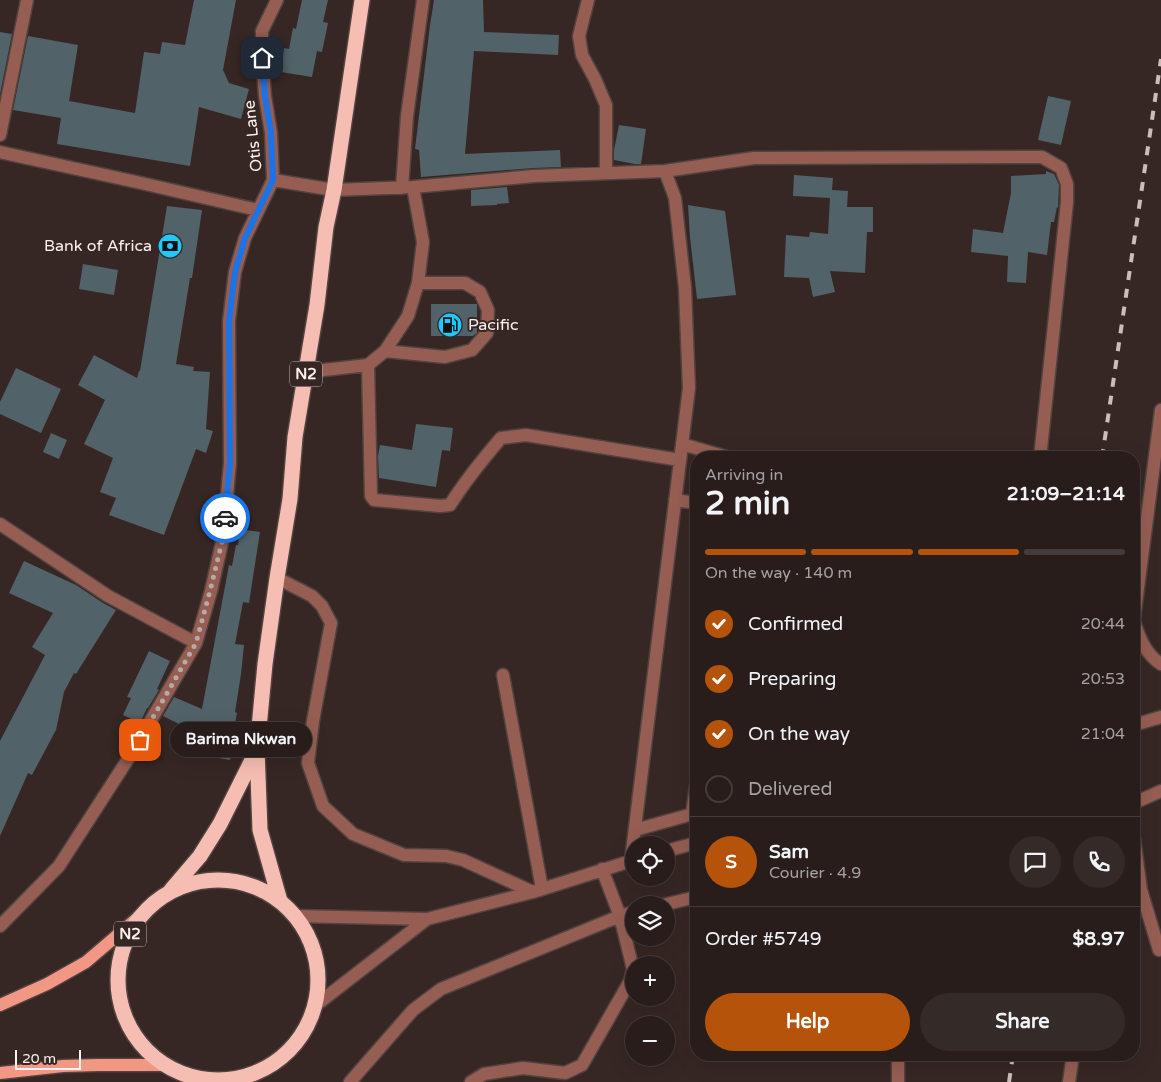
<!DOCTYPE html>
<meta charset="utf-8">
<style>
:root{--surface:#281d1b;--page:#342a28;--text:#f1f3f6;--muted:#a5a2a3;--line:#443b3a;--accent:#b45309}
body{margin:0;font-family:"Varela Round",sans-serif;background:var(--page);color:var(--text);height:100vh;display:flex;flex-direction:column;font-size:19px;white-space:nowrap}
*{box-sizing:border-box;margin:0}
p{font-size:16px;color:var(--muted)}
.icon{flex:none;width:28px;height:28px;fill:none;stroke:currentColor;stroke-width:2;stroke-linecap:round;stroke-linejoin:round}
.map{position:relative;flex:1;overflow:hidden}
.side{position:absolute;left:690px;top:451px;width:450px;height:610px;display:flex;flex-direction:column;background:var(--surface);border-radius:20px;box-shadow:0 5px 20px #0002,0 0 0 1px var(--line)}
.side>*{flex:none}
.buttons{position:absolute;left:625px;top:836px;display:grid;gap:10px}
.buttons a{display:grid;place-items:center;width:50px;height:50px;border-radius:50%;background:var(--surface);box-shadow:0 5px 20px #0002,0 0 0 1px var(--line);font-size:25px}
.scale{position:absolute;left:15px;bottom:12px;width:66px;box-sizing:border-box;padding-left:5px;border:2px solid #fbf1ef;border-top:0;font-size:14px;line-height:18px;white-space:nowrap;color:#fbf1ef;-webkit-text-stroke:4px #362724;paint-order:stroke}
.pin{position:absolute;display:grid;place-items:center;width:42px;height:42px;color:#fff;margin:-21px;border-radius:10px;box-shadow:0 2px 8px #0006}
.courier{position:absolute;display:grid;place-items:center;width:50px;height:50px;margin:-25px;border:4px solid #1a73e8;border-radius:50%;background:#fff;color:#222;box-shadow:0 1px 6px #0007}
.bubble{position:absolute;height:35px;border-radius:18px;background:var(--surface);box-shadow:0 5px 20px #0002,0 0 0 1px var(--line);font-size:16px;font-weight:800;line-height:35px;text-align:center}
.overview em{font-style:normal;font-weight:800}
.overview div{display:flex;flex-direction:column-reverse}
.overview{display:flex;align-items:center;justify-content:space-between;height:85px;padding:0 15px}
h1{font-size:32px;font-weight:800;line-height:38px}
.bar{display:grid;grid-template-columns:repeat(4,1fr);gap:8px 5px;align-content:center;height:60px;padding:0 15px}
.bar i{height:6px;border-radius:4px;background:var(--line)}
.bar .current{background:var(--accent)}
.bar p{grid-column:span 4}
.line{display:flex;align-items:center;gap:12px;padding:0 15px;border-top:1px solid var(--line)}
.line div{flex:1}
.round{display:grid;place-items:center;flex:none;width:52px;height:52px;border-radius:26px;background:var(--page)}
ol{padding:0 15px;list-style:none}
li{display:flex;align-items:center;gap:15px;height:55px}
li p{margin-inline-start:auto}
li .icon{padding:5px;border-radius:50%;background:var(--accent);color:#fff;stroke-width:4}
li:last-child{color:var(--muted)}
li i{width:28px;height:28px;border:2px solid var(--line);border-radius:50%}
.primary-button{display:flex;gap:10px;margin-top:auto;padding:10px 15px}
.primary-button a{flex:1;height:58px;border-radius:30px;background:var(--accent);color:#fff;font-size:20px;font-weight:800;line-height:58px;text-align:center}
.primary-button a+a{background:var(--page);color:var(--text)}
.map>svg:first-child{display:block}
</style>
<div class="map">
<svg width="1161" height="1082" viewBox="0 0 1161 1082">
<rect width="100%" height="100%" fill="#362724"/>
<!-- building -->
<path fill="#526269" d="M194,0H236L223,70L229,83L249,89L241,119L199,107L190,166L57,144L61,118L13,110L28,36L78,45L69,101L135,113L144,52L160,54L162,42L185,45Z
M302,0H328L323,22L328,23L322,52L317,51L312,77L281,72L284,48L289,49L293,28L296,29Z
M434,0H483L484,32L559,35L558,55L474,51L465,154L560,150L561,167L533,168L421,177L419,150L415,149L430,25Z
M0,32L12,34L0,94Z
M1048,96L1071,101L1061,145L1038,140Z
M619,125L646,129L641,164H635L614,160V150Z
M1046,171L1054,174L1059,185L1058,208L1057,207L1054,222H1051L1047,255L1028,252L1026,283L1007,282L1008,256L971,252L973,229L1003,233L1011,193V176L1046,174Z
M794,175L833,178L832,190L848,191L847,207H873V232H867L865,273L830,271L835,292L813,297L809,278L784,277L786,235L809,237L810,232L828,234L830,198L793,196Z
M507,187L509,203L497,204V205L471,206V190Z
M688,205L725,211L736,295L697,299L690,237Z
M167,206L202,210L192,278H190L176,364L194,367L193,371L210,372L206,429L213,431L206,453L196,449L164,535L109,515L116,498L100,492L113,458L84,444L105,400L78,385L94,355L137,378L139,371H140Z
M83,264L118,270L114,295L79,289Z
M431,304H477V333L473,336H431Z
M16,368L61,389L41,433L0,414V402Z
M416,424L453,428L450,451L442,450L436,487L379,478L378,456L380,445L412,450Z
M51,433L67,440L59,459L43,452Z
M240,529L260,532L249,603L243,602L235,644L244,645L241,674L235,712L237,713L234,728L236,729L230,760L207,756L210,738L205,737L163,716L174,697L202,709L229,565L232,566L236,545H238Z
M24,561L76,585L103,603L116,610L76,674L74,673L64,692L56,730L32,775L28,773L0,836V741L45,655L32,647L53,613L9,593Z
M149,651L170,661L157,689L159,690L148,708H147L140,723L123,715L131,698L127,697Z"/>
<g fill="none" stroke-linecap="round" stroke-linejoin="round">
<defs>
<path id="minor" d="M277,0L262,31V58L265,96L271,133L273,180L334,190L413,187L534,176L665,171L754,158L1042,157L1061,168L1067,184V202L1040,458
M588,0L579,36L582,55L595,79L606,105V173
M0,135L27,0
M0,152L141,183L258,210
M402,188L407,116L423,0
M385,351L445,357L472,350L487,333L488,310L480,292L465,283H418
M368,365L371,496L374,500L440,506L450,505C465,481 483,459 501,438L526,435L680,460
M306,372L368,365L385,351L408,316L418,283L423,242L413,187
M682,444L730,458
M675,500L696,503
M0,524L108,596L196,643L211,591L223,538L230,463L229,321L235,272L245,238L273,180
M277,578L312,596L322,606L331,623L313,721L308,763L323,806L353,834L404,855L446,856L463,860L533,892
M1134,619L1161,410
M1134,621C1139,637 1146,655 1161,664
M503,675L542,889
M1134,725L1161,717
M1134,803L1161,791
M692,814L696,786
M635,830L696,813
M1134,838L1141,890L1159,950
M666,851L696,843
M631,860L689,388L685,288L675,198L665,171
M663,905L696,897
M295,916L427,919L533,892L634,860
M0,926L59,866L130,756L196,643
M316,1005L427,919
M350,1082L413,1010L441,989L620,916L634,912
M471,1082L484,1074L523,1068L565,1073L582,1065L630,981L633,969L620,916L602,869
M898,1082V1055
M1069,1082L1073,1055"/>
<path id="major" d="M0,1005L47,984L86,962L141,915
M0,1073L63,1066L98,1065H166"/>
<path id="highway" d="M118 980a100 100 0 1 1 200 0a100 100 0 1 1-200 0Z
M171,890L200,856L220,824L257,750
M280,901L260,830L257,749L265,664L277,578L290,499L295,437L317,305L326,227L334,190L362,0"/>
</defs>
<!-- minor casing -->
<use href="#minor" stroke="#524340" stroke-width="15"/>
<!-- major casing -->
<use href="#major" stroke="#524340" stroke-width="15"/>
<!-- highway casing -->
<use href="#highway" stroke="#524340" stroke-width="18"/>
<!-- minor -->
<use href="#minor" stroke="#965e53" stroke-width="12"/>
<!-- major -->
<use href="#major" stroke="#f29784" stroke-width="12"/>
<!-- highway -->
<use href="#highway" stroke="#f6beb2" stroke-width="15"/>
<!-- rail -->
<path stroke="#cabebc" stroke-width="4" stroke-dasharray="9 9" stroke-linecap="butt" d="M1102,458L1161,59
M1009,1082L1013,1055"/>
</g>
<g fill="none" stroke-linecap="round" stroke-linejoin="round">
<!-- done -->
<path stroke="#b6aaa8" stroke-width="5" stroke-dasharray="0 9" d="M140,740L196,643L210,591L223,538L225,518"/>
<!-- route -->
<path stroke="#1a73e8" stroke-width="6" d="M225,518L230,462L229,321L235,272L245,238L273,180L271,133L265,96L262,58"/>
</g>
<!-- icons -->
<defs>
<symbol id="bank-disc" viewBox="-11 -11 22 22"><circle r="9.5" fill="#1fc9fd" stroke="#362724"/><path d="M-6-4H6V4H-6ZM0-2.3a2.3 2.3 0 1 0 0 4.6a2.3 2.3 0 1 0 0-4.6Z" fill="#111"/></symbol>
<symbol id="fuel-disc" viewBox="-11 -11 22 22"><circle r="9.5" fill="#1fc9fd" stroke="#362724"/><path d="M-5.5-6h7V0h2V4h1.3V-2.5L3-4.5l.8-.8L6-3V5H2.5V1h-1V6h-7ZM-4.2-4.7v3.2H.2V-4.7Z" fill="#111"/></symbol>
</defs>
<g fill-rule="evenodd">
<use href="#bank-disc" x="156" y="232" width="28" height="28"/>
<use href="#fuel-disc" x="436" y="311" width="28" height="28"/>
</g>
<g text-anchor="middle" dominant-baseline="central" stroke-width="4" stroke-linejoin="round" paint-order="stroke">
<!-- shield labels -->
<g fill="#362724" stroke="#c0b4b2" stroke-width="1">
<rect x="290" y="361.5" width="32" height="25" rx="4"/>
<rect x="114" y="921.5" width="32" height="25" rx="4"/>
</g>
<g font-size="15" font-weight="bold" fill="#fbf1ef">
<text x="306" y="374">N2</text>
<text x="130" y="934">N2</text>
</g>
<!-- street labels -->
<g font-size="16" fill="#fbf1ef" stroke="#362724">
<text transform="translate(253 136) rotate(-96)">Otis Lane</text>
</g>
<!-- poi labels -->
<g font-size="16" fill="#fbf1ef" stroke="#362724" text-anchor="end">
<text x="152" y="246">Bank of Africa</text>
<text x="468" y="325" text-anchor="start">Pacific</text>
</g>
</g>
</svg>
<div class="buttons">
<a><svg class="icon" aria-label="locate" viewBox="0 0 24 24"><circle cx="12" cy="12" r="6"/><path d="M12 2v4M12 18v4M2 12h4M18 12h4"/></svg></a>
<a><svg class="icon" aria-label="layers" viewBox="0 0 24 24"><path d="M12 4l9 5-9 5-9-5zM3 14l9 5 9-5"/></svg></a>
<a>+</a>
<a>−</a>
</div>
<div class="scale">20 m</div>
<div class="pin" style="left:140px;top:740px;background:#ea580c"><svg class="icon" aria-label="bag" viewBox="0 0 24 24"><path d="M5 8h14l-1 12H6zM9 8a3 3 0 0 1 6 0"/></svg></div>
<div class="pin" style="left:262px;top:58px;background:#1f2937"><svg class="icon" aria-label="home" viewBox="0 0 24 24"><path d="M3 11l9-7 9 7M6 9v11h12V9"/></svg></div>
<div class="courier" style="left:225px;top:518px"><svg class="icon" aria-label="car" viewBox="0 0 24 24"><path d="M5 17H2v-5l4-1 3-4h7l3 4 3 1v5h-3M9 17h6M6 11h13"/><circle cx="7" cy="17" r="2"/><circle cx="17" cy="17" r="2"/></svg></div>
<div class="bubble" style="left:170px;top:722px;width:142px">Barima Nkwan</div>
<section class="side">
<div class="overview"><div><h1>2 min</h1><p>Arriving in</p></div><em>21:09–21:14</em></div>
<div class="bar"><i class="current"></i><i class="current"></i><i class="current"></i><i></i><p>On the way · 140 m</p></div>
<ol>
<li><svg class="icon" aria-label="check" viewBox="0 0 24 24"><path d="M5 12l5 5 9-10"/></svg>Confirmed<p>20:44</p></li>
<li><svg class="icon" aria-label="check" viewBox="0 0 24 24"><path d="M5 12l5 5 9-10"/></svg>Preparing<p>20:53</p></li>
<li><svg class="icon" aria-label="check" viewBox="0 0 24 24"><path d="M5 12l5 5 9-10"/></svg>On the way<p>21:04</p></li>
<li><i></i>Delivered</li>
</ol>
<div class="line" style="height:90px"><b class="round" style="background:var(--accent);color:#fff">S</b><div><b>Sam</b><p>Courier · 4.9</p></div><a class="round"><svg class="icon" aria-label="chat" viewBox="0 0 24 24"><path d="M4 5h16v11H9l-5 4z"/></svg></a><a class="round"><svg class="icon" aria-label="phone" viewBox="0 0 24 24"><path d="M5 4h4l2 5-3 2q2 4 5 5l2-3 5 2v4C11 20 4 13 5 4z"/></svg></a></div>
<div class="line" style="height:65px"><div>Order #5749</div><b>$8.97</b></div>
<div class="primary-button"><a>Help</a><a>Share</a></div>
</section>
</div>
